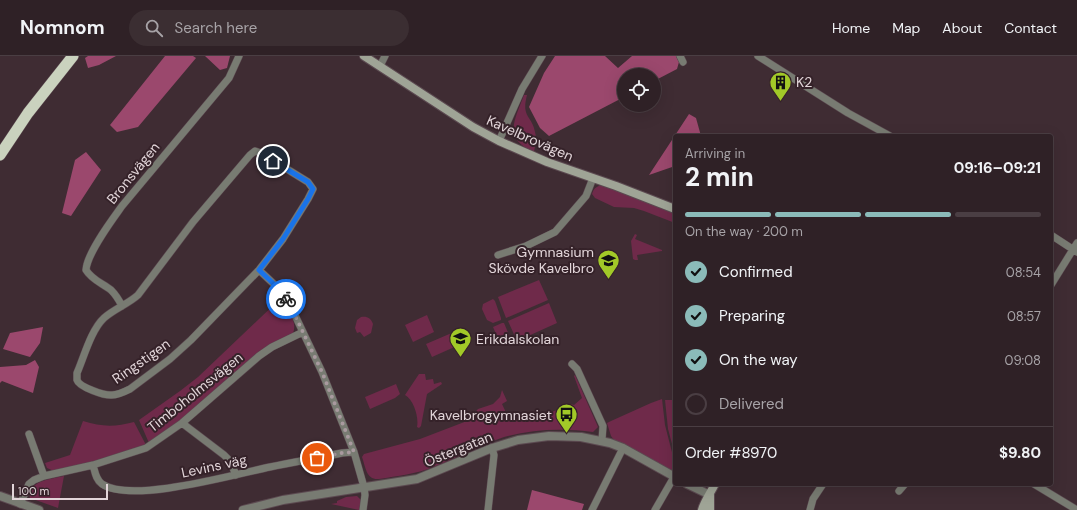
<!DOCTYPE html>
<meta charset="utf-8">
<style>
:root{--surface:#2f2126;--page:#3b2e32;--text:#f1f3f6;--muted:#a7a3a7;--line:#4a3e43;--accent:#8bbbb9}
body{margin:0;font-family:"DM Sans",sans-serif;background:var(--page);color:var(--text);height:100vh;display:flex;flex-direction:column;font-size:15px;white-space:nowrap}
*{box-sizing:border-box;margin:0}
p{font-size:13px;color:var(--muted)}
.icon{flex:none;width:22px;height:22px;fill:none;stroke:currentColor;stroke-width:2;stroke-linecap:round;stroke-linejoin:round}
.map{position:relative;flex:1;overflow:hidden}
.panel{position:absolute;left:673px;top:78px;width:380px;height:352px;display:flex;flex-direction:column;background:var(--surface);border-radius:4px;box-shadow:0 4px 16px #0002,0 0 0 1px var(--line)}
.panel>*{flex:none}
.buttons{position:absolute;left:617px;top:12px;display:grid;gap:8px}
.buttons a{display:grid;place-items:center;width:44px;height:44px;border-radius:50%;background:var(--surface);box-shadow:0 4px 16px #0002,0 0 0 1px var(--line);font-size:20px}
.scale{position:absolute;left:12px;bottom:10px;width:96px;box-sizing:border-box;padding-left:4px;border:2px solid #e2d5d9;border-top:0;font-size:11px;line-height:14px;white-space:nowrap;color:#e2d5d9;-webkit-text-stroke:3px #352229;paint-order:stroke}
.pin{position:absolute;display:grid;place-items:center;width:34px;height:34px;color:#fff;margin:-17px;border:2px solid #fff;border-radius:50%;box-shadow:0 1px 4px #0007}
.courier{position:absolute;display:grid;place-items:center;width:40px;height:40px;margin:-20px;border:3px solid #1a73e8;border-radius:50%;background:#fff;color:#222;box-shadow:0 1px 5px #0007}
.summary em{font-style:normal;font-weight:700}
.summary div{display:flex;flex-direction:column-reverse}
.summary{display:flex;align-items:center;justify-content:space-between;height:68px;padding:0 12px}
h1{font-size:26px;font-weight:700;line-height:30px}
.bar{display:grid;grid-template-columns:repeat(4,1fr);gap:6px 4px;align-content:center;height:48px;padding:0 12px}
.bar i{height:5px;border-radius:3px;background:var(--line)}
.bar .current{background:var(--accent)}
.bar p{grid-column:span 4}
.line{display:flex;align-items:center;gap:10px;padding:0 12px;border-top:1px solid var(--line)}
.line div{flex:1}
ol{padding:0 12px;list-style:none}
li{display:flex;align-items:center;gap:12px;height:44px}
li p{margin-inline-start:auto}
li .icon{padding:4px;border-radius:50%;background:var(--accent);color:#111;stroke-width:4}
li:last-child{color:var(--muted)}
li i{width:22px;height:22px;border:2px solid var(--line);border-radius:50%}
header{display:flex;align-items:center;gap:24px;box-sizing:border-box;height:56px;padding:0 20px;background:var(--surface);border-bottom:1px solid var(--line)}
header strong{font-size:19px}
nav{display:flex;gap:22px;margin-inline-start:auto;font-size:14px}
.search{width:280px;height:36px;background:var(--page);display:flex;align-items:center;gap:10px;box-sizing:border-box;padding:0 14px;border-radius:22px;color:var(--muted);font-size:15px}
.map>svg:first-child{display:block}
</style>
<header>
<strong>Nomnom</strong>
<div class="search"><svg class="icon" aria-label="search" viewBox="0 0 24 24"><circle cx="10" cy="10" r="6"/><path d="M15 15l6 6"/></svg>Search here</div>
<nav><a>Home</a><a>Map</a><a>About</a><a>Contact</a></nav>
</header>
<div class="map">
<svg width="1077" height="454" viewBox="0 0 1077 454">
<rect width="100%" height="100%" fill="#3f2c33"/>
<!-- green -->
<path fill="#6f2a4a" d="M524,39H527C521,62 532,59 535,76C537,83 535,90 534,96C502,82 515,64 524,39Z
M601,129L638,141L675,156V167L644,155L634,152L614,151L595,142L592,138C594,132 596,131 601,129Z
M635,178L637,179L635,183L662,194V195L637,199L638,204H635L633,203L631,185Z
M539,224L548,244L506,262L498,241Z
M280,243C287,253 298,265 293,277L175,369L149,387L139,364L180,335L198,321Z
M493,243L495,245L501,262V264L493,267L487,264L482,253L483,248Z
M549,247L557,267L517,285L508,265Z
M427,259L434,276L413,286L405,269Z
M361,261C367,260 371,262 373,268L371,277L364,281L360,276L357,277L355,272L357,264Z
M502,267H504L512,286L506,289L500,287L493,271Z
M454,276L459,289L432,301L426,288Z
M419,318H425L426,324L433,323L434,328L441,326L442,328L427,338L421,370L419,372L417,371C419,362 414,344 405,339Z
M575,319L598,371L593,376C563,372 533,373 504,381C480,389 457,402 433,411C416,418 398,420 379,423C366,424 366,412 362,401L364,398L420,383L467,365L478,353L493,348L500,341L502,334L507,345L502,348L510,365L521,360L524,365L538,359L540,363L552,358V356L571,348L574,349L582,342L574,320Z
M396,328L400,338L395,342L370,353L365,341Z
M662,343L665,369L675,408V417L614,384L611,380L607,367L611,365L651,347Z
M665,344H675V399L668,373Z
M83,365C102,371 115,371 134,366L146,389L82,410L54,415L47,412L45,407L70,399Z
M64,420L58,452L30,442C27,425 51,423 64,420Z
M357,440L361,444L359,454L331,448L337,447V445L346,441Z"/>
<!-- forest -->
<path fill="#9b486d" d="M88,0H116L99,9L88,12L85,2Z
M165,0H193L196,2L138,71L117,76L110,69Z
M205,0H230L227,12L220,14Z
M555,0H605L618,12L632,0H676L679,6L677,13L654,25V19H624V41L549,80L540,72L529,51L544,17Z
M689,58L696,62L701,80H675V110L649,119Z
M86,96L101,114L71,160L62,157L75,104Z
M43,271L40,287L30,301L3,293L10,277Z
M35,304L39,311L33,337L2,325L0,327V311L26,309Z
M532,434L584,448L582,454H527Z"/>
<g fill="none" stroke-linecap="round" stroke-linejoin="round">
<defs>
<path id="minor" d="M680,0L683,6
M758,0L848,57L890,80
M380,10L385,0
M499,85L522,33L542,0
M255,95L261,97L308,126L313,133L308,143L283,183L259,214L191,284L170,303L130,333C124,336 118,339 112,339C105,340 79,331 77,324C77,322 77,319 77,317C84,301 91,274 104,262C114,253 128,248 138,239L193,166L250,99Z
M1051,179L1077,196
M498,199L526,190L555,176L586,140L593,122
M259,214L276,230L291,251L322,316L354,396L364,431L365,439L363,454
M1051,229L1077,187
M122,250C119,244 116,239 111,234C102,227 92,224 86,214C87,197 112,164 122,150L229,22L239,0
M572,308L577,313L603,370L602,384
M182,367L224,399L230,405L236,419
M29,378L44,420
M93,409C95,416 96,424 102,428C131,448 236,418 270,411C294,406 318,402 342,397L354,396
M1034,428L1077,454
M899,435L905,428
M20,448L29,428L34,424L44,420L93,409L146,392L182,367L259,300L272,291L303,276
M488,454L494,399L492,392
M592,454L623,392
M655,454L674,421
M810,454L813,443L823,428"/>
<path id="tertiary" d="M687,428L710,439
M0,440L39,454
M243,454L283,444L417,423L492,392L518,384L549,380L581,381L610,387L623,392L675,421"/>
<path id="secondary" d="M364,0L473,71L499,85L547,106L616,130L675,153
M710,439V454
M702,454C704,446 711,436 715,428"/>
<path id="trunk" d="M0,99L28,57L73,0"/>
</defs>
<!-- minor casing -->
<use href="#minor" stroke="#5c4a51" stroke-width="8"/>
<!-- tertiary casing -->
<use href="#tertiary" stroke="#5c4a51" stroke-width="10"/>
<!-- secondary casing -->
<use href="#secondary" stroke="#5c4a51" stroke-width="10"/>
<!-- trunk casing -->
<use href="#trunk" stroke="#5c4a51" stroke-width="12"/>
<!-- minor -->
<use href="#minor" stroke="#787b72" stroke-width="7"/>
<!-- tertiary -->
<use href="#tertiary" stroke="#787b72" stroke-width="8"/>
<!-- secondary -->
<use href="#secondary" stroke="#9fa496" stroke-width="8"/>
<!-- trunk -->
<use href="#trunk" stroke="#cad2be" stroke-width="11"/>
</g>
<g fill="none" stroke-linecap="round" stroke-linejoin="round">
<!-- done -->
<path stroke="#a99a9f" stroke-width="4" stroke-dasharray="0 7.2" d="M286,243L291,251L322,316L354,396L342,397L317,402"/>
<!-- route -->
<path stroke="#1a73e8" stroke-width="5" d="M273,105L308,126L313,133L308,143L283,183L259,214L276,230L286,243"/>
</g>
<!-- icons -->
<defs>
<symbol id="building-pin" viewBox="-11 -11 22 30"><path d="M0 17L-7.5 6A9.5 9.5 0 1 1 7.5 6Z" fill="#a2c928" stroke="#352229"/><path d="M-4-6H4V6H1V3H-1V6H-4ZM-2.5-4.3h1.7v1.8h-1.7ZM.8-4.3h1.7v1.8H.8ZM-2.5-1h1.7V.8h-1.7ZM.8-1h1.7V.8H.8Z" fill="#111"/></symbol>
<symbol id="school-pin" viewBox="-11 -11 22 30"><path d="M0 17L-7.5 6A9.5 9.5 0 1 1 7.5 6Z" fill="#a2c928" stroke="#352229"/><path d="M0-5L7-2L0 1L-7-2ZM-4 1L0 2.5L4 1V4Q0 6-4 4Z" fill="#111"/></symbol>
<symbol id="bus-pin" viewBox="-11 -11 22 30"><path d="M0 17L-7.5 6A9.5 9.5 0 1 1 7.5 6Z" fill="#a2c928" stroke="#352229"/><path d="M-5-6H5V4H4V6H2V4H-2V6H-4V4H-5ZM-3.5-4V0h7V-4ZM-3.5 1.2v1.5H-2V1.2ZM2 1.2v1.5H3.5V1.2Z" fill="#111"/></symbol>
</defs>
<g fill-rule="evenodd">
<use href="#building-pin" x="768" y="14" width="25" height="34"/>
<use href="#school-pin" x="596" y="192" width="25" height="34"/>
<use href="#school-pin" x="448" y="270" width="25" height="34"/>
<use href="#bus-pin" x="554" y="346" width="25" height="34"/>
</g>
<g text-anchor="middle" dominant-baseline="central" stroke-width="4" stroke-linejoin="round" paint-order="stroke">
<!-- poi labels -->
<g font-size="14" fill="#e2d5d9" stroke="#352229" text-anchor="start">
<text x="796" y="26">K2</text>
<text x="594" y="196" text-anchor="end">Gymnasium<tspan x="594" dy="16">Skövde Kavelbro</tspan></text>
<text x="476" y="283">Erikdalskolan</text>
<text x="552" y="359" text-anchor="end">Kavelbrogymnasiet</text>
</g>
<!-- street labels -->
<g font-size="14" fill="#e2d5d9" stroke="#352229">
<text transform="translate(530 82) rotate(24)">Kavelbrovägen</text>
<text transform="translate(133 117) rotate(-51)">Bronsvägen</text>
<text transform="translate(141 305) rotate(-35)">Ringstigen</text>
<text transform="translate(195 336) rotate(-39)">Timboholmsvägen</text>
<text transform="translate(458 393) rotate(-22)">Östergatan</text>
<text transform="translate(214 410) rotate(-12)">Levins väg</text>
</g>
</g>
</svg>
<div class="buttons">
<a><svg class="icon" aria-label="locate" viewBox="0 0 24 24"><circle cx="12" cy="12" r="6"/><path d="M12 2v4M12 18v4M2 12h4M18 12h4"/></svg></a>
</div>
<div class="scale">100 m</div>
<div class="pin" style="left:317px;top:402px;background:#ea580c"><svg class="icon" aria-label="bag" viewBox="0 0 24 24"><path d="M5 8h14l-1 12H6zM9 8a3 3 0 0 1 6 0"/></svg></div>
<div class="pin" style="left:273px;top:105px;background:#1f2937"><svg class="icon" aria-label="home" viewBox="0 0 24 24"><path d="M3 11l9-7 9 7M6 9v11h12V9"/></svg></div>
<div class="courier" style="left:286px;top:243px"><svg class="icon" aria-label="bike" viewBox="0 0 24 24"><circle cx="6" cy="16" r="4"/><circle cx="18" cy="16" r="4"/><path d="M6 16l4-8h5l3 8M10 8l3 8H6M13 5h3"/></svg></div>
<section class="panel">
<div class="summary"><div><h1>2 min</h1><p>Arriving in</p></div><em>09:16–09:21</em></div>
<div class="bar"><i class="current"></i><i class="current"></i><i class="current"></i><i></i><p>On the way · 200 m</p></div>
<ol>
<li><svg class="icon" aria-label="check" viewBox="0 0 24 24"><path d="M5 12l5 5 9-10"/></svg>Confirmed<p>08:54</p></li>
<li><svg class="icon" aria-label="check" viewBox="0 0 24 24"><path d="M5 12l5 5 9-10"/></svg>Preparing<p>08:57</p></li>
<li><svg class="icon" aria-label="check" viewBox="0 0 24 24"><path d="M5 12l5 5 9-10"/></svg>On the way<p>09:08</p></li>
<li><i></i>Delivered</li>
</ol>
<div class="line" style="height:52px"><div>Order #8970</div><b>$9.80</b></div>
</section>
</div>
